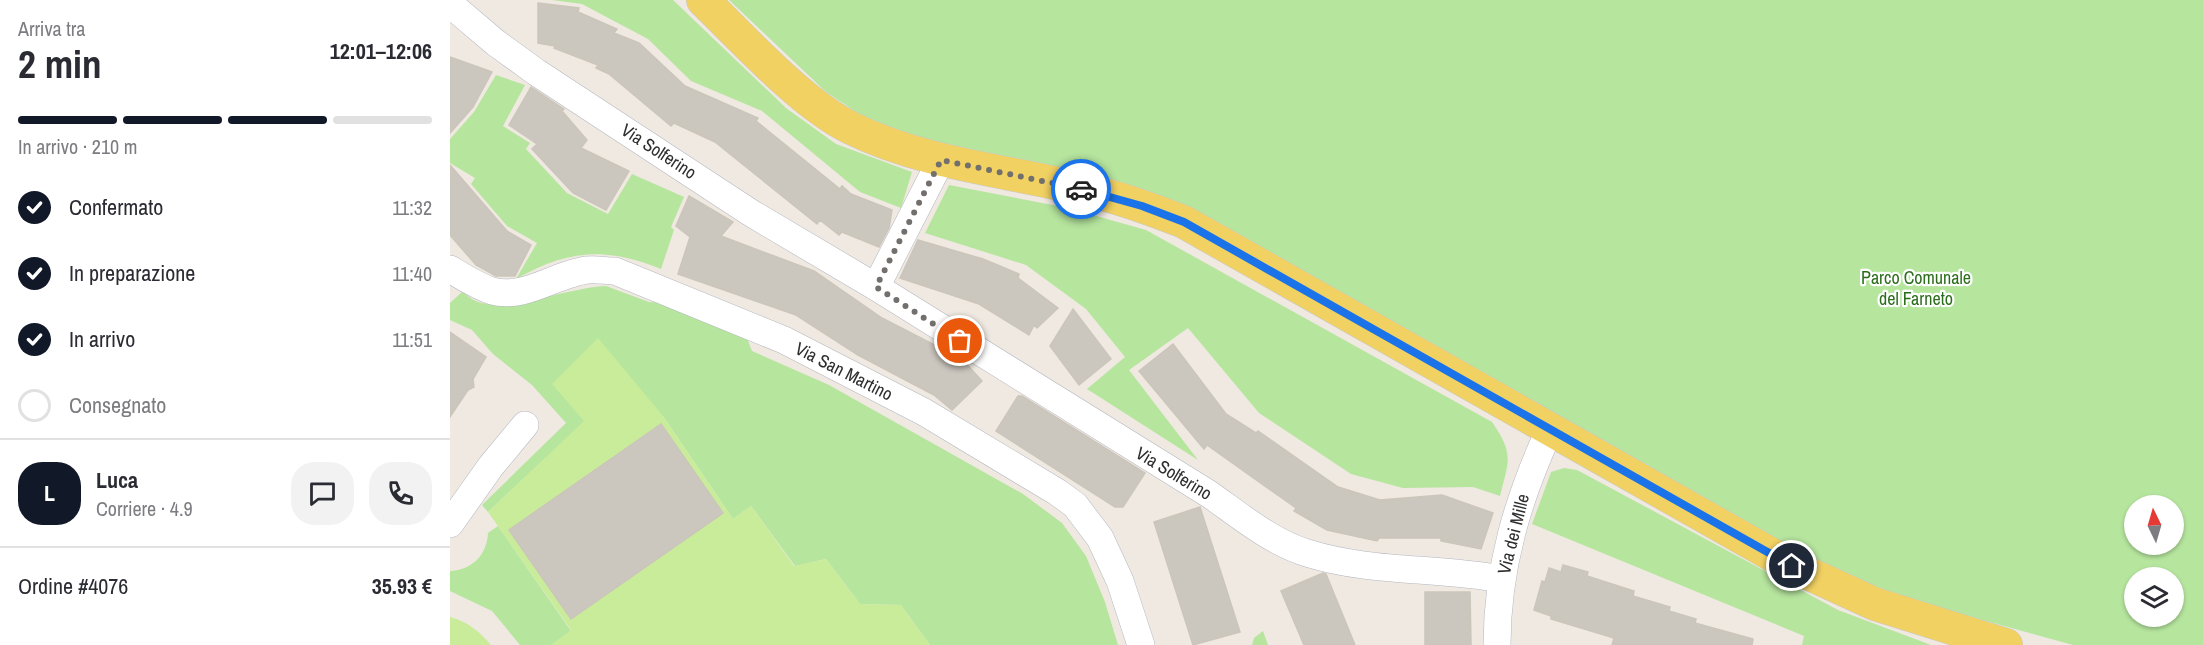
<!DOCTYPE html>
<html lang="it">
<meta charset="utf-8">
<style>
:root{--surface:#fff;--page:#f2f2f3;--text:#2b2b33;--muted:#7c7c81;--line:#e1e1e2;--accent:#111827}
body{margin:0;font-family:"Archivo Narrow",sans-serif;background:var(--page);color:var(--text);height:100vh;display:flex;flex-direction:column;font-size:22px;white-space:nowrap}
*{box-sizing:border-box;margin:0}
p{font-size:20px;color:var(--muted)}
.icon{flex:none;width:33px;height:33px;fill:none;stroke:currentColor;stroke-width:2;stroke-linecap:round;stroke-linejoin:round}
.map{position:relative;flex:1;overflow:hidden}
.sheet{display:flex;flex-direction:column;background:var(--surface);width:450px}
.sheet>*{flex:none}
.needle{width:39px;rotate:355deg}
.tools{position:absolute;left:1674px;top:495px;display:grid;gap:12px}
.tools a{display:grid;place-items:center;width:60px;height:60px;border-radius:50%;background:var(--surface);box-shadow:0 2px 4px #0004;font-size:30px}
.pin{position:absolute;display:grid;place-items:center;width:51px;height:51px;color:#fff;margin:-26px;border:3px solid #fff;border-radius:50%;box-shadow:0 2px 6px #0007}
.courier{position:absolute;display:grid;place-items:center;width:60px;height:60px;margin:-30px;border:4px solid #1a73e8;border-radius:50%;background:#fff;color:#222;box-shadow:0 2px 8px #0007}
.summary em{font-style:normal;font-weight:800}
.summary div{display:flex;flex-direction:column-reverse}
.summary{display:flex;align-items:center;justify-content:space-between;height:102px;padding:0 18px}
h1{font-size:39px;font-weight:800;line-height:45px}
.bar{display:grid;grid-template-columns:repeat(4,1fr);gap:9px 6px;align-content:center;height:72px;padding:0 18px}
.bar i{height:8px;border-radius:4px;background:var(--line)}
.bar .current{background:var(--accent)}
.bar p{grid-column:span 4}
.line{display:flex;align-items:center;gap:15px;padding:0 18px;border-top:2px solid var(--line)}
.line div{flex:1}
.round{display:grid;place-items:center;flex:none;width:63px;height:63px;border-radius:24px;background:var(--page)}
ol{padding:0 18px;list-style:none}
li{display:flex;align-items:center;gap:18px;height:66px}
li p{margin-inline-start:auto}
li .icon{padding:6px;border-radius:50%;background:var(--accent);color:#fff;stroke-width:4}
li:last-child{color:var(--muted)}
li i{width:33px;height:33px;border:3px solid var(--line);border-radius:50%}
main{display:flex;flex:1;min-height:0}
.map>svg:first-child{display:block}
</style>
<main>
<section class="sheet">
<div class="summary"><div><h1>2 min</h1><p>Arriva tra</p></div><em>12:01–12:06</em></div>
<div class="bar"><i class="current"></i><i class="current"></i><i class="current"></i><i></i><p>In arrivo · 210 m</p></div>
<ol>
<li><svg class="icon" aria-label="check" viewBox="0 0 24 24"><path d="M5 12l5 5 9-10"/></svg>Confermato<p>11:32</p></li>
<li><svg class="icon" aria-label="check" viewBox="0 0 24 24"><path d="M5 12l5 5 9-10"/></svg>In preparazione<p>11:40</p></li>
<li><svg class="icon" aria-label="check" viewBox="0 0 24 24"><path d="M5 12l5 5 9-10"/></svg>In arrivo<p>11:51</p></li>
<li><i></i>Consegnato</li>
</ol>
<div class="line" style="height:108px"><b class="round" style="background:var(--accent);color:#fff">L</b><div><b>Luca</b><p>Corriere · 4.9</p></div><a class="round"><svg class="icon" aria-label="chat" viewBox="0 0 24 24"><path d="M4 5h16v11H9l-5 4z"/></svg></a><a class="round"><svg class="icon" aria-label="phone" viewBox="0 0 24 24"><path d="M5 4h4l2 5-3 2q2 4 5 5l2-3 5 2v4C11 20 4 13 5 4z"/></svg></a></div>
<div class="line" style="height:78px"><div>Ordine #4076</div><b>35.93 €</b></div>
</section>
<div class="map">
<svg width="1753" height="645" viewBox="0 0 1753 645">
<rect width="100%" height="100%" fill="#efe9e1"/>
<!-- green -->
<path fill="#b6e59e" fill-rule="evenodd" d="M102,0H223L336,108L386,144L462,172L451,208L410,192L312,111L241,81L198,39L132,4Z
M279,0H1753V645H1623L1460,600L1376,566L930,317L522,152L450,131L411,115L376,92ZM1684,506H1724V544H1684ZM1684,578H1724V616H1684Z
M46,75L75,85L53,126L80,143L76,149L117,193L158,214L182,174L234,197L221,227L224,230L211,269C156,247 119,249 66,279L87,243L57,226L21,184L25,178L0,163V139L24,112Z
M499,185L618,208L696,230L1042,422C1064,454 1059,460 1050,496L1023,487L953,488L901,474L809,413L738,328L679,370L748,460L637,389L675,357L636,309L576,265L475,233Z
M156,286L199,302L220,303L295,333L302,351L379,385L573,494L612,523L636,556L655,602L668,645H480L451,605L410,604L376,559L345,566L301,506L283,519L213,416L135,421L38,512L32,505L116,423L82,385L43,354L22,330L0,320V303L12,292C17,295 22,300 28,302C56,312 123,287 156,286Z
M1114,468L1127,470L1388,610L1481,645H1352L1354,636L1082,524L1101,472Z
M48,526L121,631L101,645H70L42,611L0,591V571C22,570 37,555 38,533Z
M813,631L818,645H802L804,638Z"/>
<!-- pitch -->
<path fill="#c9ec9a" d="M148,338L213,416L283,519L301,506L344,566L376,559L410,604L451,605L480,645H101L121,630L38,512L134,421L102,384Z
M0,617C18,622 29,631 41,645H0Z"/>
<!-- building -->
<path fill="#cbc7bf" stroke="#cbc5ba" stroke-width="1.5" d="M88,3L129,8L128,12L167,29L164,33L189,43L235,86L308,118L306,121L390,189L392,186L401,194L442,210L439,228L429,247L392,232L389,235L370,220L367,224L265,142L224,123L221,126L159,74L146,68L148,65L104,48L105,46L88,43Z
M0,57L42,72L23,107L0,133Z
M81,87L114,109L112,111L137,140L131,148L179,171L156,210L123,193L82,149L87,144L59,125Z
M0,165L57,231L81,245L65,276H46L26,265L0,235Z
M239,196L283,222L271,236L364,271L432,318L512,359L532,381L502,410L484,395L408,355L346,315L228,274L240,237L226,226Z
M468,240L533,259L569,274L568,278L608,308L587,328L584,325L579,335L529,304L450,278Z
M623,309L661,359L629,385L600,346Z
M0,332L36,357L23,379L24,387L18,390L0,417Z
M723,344L776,414L806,433L808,431L888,487L930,500L992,495L1043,513L1031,549L991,541V538H929L927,541L877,530L844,511L846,508L757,445L754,449L689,371Z
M568,396H572L695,473L673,507H665L546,431Z
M211,424L273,513L121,619L59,530Z
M750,507L790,632L743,645L704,522Z
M1113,565L1138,572L1137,576L1184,591L1183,596L1220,607L1219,611L1246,619L1245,623L1303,639L1302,645H1162L1164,638L1101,619V616L1084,610L1092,581L1095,582L1099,568L1111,572Z
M873,573L876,574L905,645H854L831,591Z
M975,592H1020L1021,645H975Z"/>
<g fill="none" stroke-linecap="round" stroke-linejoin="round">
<defs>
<path id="minor" d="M0,4L46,43L86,72L301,213L426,287L759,494C789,515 821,542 857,553C921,573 987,567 1051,579
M0,269C13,277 27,286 42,291C74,300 106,274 137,270C146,269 156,271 165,271L334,340L474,412L607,492L625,505L650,538L670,581L691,645
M426,287L491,160
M0,524L41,466L75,425
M1047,645C1047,568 1068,498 1100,429"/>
<path id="major" d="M253,0C293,39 352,104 401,128C478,166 566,171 648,193C677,200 706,211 734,222L1342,566L1425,604L1556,645"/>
</defs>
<!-- minor casing -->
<use href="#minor" stroke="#b4b7c1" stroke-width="28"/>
<!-- major casing -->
<use href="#major" stroke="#c9c9c9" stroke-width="34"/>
<!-- minor -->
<use href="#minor" stroke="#fff" stroke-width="27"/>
<!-- major -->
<use href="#major" stroke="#f2d163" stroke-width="33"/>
</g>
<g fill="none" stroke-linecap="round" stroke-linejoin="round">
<!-- done -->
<path stroke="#726f6d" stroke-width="6" stroke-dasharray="0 10.8" d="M510,341L426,287L491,160L631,189"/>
<!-- route -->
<path stroke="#1a73e8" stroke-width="8" d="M631,189L692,206L734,222L1342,566"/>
</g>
<g text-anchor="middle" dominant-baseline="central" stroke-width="4.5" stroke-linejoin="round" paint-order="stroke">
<!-- street labels -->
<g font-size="18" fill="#2e2e2e" stroke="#fff">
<text transform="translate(209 151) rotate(33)">Via Solferino</text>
<text transform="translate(394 371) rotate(27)">Via San Martino</text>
<text transform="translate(724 473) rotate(31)">Via Solferino</text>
<text transform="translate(1063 534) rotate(-76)">Via dei Mille</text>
</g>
<!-- park labels -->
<g font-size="18" fill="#2c6e1b" stroke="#fff">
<text x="1466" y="277">Parco Comunale<tspan x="1466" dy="21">del Farneto</tspan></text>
</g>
</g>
</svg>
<div class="tools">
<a><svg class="needle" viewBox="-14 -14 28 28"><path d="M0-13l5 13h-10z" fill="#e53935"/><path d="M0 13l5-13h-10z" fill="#7c7c81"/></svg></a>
<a><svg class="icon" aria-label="layers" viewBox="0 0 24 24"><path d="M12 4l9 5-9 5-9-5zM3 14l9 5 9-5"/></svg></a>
</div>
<div class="pin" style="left:510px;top:341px;background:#ea580c"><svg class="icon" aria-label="bag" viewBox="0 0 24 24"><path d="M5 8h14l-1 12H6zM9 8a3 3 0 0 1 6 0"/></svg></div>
<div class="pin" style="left:1342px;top:566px;background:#1f2937"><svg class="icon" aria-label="home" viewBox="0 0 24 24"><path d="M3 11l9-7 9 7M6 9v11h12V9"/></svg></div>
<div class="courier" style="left:631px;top:189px"><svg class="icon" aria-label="car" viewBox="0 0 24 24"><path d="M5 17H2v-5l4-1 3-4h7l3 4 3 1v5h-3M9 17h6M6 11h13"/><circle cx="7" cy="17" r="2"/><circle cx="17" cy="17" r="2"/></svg></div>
</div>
</main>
